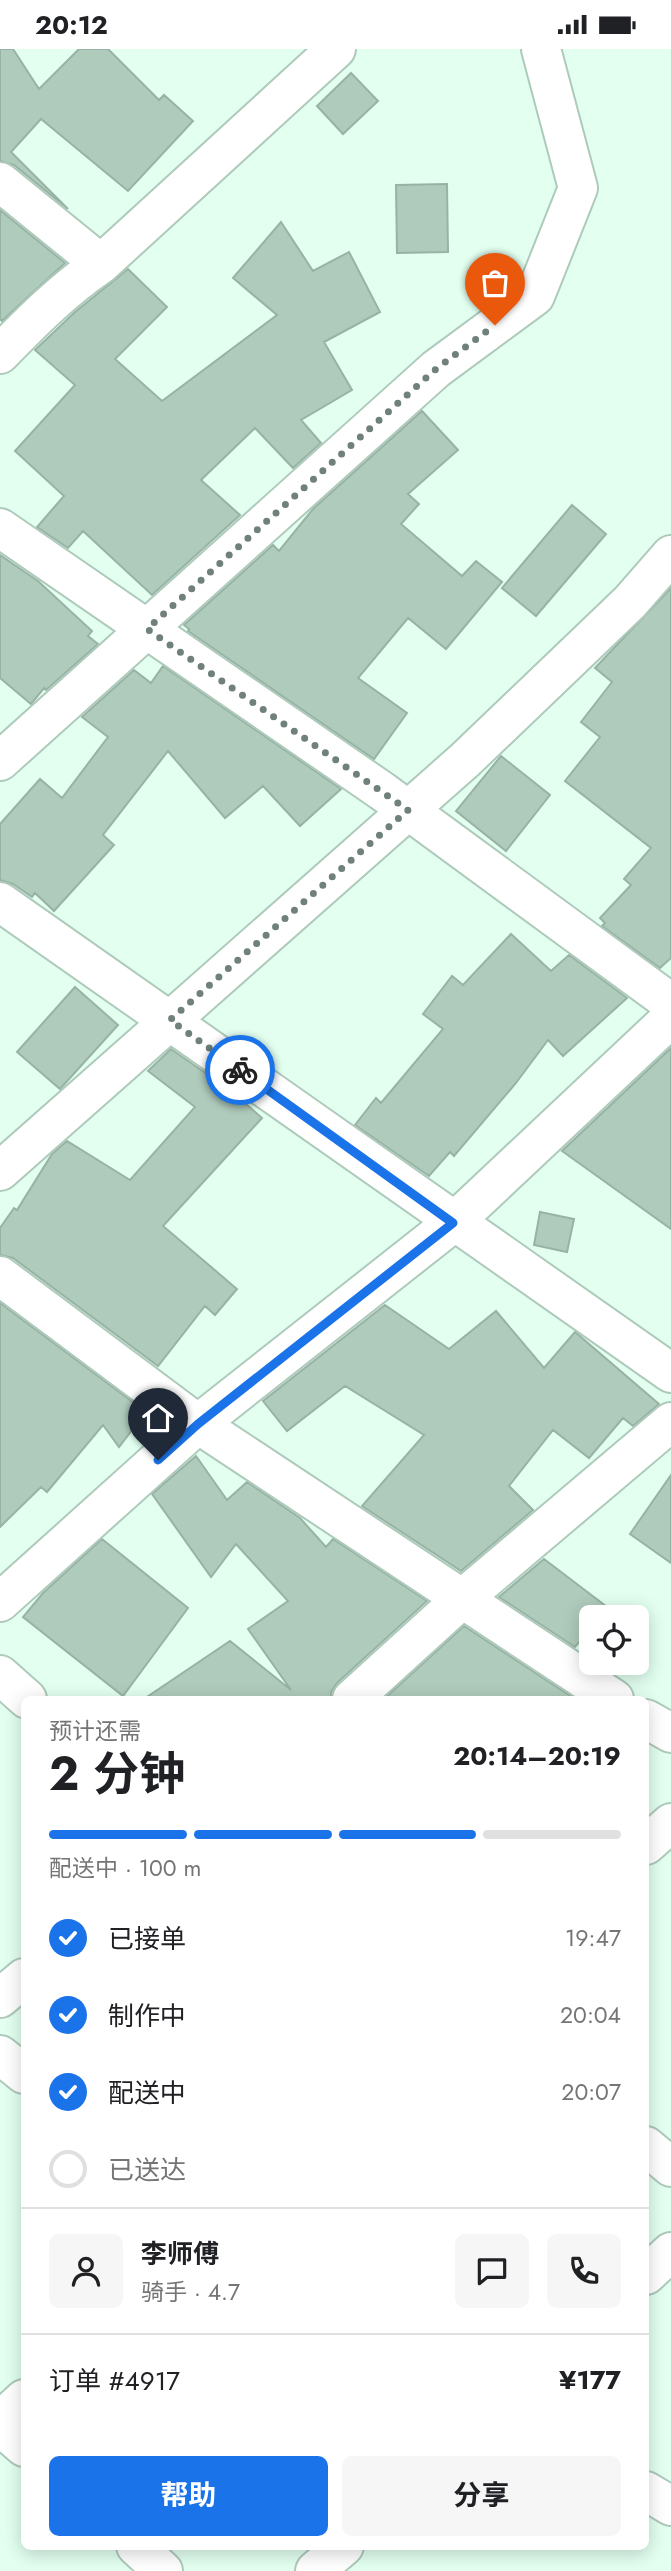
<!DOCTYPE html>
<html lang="zh">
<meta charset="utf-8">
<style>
:root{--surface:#fff;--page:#f6f6f6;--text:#202124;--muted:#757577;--line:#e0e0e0;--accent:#1a73e8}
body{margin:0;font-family:Jost,"Noto Sans SC",sans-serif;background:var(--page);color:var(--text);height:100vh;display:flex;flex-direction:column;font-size:26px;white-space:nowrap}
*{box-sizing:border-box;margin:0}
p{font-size:23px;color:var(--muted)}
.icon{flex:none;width:38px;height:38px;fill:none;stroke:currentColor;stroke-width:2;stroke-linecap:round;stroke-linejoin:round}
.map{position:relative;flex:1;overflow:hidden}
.drawer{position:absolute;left:21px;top:1647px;width:628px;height:854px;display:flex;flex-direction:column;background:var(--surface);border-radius:10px;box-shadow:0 4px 18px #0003}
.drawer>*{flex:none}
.controls{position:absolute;left:579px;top:1556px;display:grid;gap:14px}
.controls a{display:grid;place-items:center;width:70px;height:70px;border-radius:10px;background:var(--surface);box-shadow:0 4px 18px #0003;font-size:35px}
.pin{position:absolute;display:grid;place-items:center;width:60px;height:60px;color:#fff;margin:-72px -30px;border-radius:50% 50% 50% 0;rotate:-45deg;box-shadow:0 0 7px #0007}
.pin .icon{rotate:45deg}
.courier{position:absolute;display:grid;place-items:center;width:70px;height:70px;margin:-35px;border:5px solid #1a73e8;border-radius:50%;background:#fff;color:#222;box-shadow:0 2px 9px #0007}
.overview em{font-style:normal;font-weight:700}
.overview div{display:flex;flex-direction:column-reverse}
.overview{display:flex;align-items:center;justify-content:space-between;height:119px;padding:0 28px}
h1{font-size:46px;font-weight:700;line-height:52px}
.bar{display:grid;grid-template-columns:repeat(4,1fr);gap:10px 7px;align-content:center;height:84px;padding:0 28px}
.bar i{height:9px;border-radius:5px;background:var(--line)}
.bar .selected{background:var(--accent)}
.bar p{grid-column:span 4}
.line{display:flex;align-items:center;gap:18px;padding:0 28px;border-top:2px solid var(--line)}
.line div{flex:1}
.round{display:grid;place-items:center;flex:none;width:74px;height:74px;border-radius:10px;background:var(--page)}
ol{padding:0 28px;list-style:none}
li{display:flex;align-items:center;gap:21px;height:77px}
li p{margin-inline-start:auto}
li .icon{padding:7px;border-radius:50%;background:var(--accent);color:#fff;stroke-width:4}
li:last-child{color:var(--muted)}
li i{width:38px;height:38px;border:4px solid var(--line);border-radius:50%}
.cta{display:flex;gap:14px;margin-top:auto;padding:14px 28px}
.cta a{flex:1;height:80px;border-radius:10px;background:var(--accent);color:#fff;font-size:28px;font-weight:700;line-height:80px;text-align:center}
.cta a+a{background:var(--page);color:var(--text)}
.status{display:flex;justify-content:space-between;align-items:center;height:49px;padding:0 35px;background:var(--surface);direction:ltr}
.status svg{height:19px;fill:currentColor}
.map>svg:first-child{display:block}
</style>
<div class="status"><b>20:12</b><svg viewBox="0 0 49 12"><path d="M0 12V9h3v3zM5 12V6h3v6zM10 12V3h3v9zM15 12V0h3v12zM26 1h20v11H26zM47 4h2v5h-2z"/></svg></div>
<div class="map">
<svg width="671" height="2522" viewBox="0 0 671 2522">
<rect width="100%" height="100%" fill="#e2fff0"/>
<!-- building -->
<path fill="#afcbbc" stroke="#98b3a5" stroke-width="2" d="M0,0H13L39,40L79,0H108L159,51L164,46L193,72L128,142L41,70L11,103L68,160L14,116L0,112Z
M351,24L378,52L343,85L317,57Z
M447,135L448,203L397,204L396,136Z
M0,161L65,214L2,272L0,270Z
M281,173L313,222L349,203L380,263L324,293L352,341L301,371L321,394L293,419L255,379L201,431L240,466L152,546L83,482L68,499L37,478L64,447L15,402L75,336L35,301L75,263L128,220L167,258L115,310L162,352L277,266L233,229Z
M422,362L458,401L408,445L419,455L401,475L462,527L476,512L502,533L446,600L408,569L358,629L407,664L374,710L188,582L189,580L184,576L273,496L279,502L313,460Z
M572,456L606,485L536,567L502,539Z
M0,506L38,532L92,582L88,587L98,595L46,641L44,639L31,655L0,629Z
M671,539V909L660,919L602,877L605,874L600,869L631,836L624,830L651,799L565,732L600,688L581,673L612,633L595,619Z
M163,617L341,740L300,777L263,737L225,769L168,702L103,786L114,796L54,862L35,844L32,848L13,835L0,831V775L40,730L62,749L108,688L82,668L134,621L151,634Z
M501,707L550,746L506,802L456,762Z
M511,885L551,922L569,906L627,949L563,1007L548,991L516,1034L454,1107L450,1103L429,1127L355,1076L376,1049L381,1054L443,980L423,965L452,927L463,936Z
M75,938L118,976L60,1040L17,1003Z
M671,999V1180L562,1102Z
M171,1000L231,1042L262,1069L163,1177L237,1240L215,1266L205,1257L158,1317L13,1209L0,1206V1179L14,1159L17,1161L52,1105L67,1092L130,1131L195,1058L148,1022Z
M540,1163L574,1170L567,1203L534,1196Z
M0,1254L146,1363L119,1398L103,1376L47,1443L41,1438L0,1478Z
M385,1256L449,1300L496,1262L544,1319L575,1283L659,1355L633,1377L623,1369L589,1409L553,1381L509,1437L533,1461L461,1522L362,1457L424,1386L345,1337L287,1382L263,1352Z
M196,1407L227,1451L247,1433L300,1469L326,1498L333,1490L427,1552L337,1634L331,1643V1650H144L230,1592L291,1641L248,1580L288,1552L236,1495L211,1528L152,1445Z
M671,1426V1514L630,1485Z
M102,1490L188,1559L123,1647L23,1568L43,1544Z
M544,1510L607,1558L599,1568H592V1578L575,1598L499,1548Z
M464,1577L575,1650H384Z"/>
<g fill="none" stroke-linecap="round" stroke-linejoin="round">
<defs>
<path id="minor" d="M0,133L101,215
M0,305C32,272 63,241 101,215L336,0
M0,479L382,742L671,954
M0,712L436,320L535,247L578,139L541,0
M0,853L671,1324
M0,1122L465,711L630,553L671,506
M0,1227L198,1375L614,1650
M0,1553L198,1375L454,1173L671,969
M0,1626L27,1650
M352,1650L462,1550L671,1373
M646,1670L671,1684
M646,1796L671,1774
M0,1949L24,1929
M0,2006L24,2025
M646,2097L671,2118
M646,2226L671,2203
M0,2372L24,2350
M0,2377L24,2398
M646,2442L671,2457
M136,2497L163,2522
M315,2522L344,2497"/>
</defs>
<!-- minor casing -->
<use href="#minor" stroke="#aecabb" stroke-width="42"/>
<!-- minor -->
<use href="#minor" stroke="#fff" stroke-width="38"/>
</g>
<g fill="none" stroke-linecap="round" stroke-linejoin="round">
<!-- done -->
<path stroke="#6f8178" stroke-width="7" stroke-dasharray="0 12.6" d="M240,1021L170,971L408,761L147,580L436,320L495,276"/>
<!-- route -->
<path stroke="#1a73e8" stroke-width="9" d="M158,1411L198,1375L453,1174L240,1021"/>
</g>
</svg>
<div class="controls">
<a><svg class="icon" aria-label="locate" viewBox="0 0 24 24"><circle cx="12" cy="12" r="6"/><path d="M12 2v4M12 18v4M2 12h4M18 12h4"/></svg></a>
</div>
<div class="pin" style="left:495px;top:276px;background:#ea580c"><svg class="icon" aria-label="bag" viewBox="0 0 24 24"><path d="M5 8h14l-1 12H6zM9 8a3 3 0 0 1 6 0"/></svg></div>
<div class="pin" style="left:158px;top:1411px;background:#1f2937"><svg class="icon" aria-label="home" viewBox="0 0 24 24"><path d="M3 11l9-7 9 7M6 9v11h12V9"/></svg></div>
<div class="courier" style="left:240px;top:1021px"><svg class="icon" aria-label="bike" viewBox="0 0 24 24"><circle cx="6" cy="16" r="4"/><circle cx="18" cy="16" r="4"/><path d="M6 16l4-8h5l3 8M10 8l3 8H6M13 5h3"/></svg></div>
<section class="drawer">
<div class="overview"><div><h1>2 分钟</h1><p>预计还需</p></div><em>20:14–20:19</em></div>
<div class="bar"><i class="selected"></i><i class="selected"></i><i class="selected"></i><i></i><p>配送中 · 100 m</p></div>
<ol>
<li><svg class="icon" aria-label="check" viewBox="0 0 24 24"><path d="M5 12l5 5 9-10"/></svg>已接单<p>19:47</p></li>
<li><svg class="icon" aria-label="check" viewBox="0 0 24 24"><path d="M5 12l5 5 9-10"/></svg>制作中<p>20:04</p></li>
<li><svg class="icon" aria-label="check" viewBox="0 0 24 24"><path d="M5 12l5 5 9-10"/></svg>配送中<p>20:07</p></li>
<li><i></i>已送达</li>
</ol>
<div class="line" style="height:126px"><a class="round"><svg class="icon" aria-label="person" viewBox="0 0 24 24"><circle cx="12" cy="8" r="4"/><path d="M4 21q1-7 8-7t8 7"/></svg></a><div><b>李师傅</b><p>骑手 · 4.7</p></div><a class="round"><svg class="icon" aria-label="chat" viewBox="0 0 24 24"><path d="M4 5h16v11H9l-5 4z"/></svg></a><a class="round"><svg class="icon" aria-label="phone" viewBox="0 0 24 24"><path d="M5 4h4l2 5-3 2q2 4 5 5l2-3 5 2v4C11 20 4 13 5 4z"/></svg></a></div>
<div class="line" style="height:91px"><div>订单 #4917</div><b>¥177</b></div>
<div class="cta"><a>帮助</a><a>分享</a></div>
</section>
</div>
